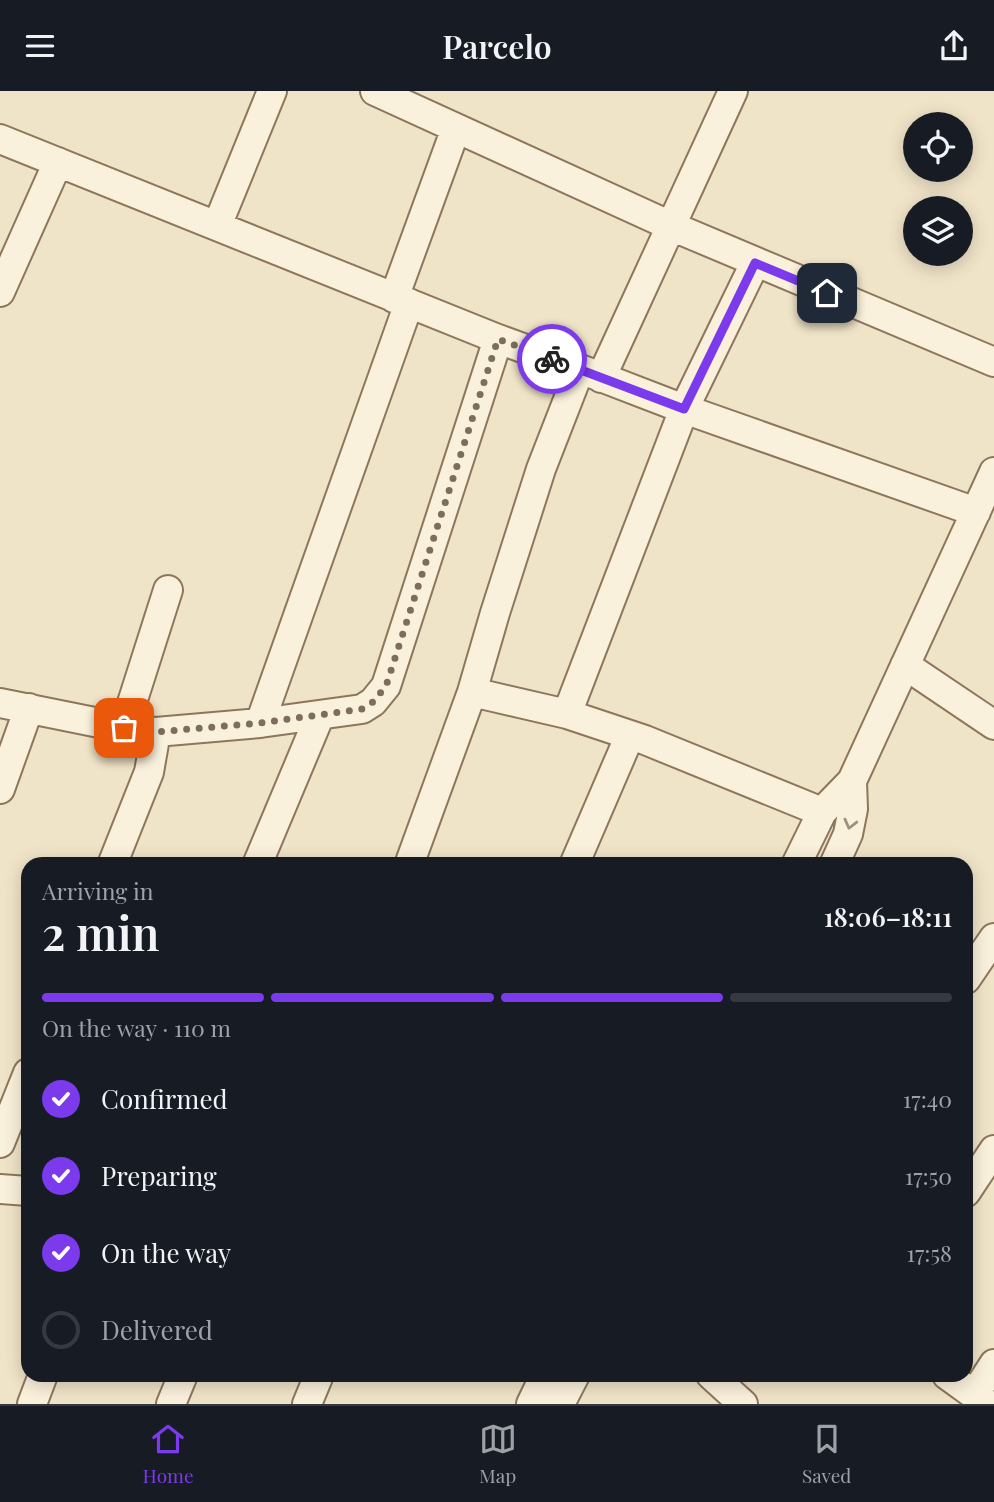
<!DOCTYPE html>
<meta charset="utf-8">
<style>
:root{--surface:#171b24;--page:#242831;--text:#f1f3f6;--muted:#9ea1a6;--line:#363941;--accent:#7c3aed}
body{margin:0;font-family:"Playfair Display",serif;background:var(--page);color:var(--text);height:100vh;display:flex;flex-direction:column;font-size:26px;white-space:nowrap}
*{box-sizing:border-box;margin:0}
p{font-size:23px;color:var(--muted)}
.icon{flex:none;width:38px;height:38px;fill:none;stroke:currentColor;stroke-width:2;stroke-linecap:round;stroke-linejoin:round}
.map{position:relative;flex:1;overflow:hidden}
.panel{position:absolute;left:21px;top:766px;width:952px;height:525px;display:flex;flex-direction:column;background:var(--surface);border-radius:21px;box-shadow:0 4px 18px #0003}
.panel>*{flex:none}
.tools{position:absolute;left:903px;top:21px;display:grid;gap:14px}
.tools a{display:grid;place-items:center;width:70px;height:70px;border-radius:50%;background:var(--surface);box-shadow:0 4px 18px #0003;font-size:35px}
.pin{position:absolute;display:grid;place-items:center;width:60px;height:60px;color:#fff;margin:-30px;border-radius:14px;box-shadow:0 4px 10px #0006}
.courier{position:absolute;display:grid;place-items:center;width:70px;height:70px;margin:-35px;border:5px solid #7c3aed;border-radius:50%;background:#fff;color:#222;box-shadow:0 2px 9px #0007}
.overview em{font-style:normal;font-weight:600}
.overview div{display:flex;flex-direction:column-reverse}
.overview{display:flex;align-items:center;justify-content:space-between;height:119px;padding:0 21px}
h1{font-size:46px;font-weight:600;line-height:52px}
.bar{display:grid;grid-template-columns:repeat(4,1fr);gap:10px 7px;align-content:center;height:84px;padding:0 21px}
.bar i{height:9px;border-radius:5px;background:var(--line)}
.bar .on{background:var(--accent)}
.bar p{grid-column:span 4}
ol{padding:0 21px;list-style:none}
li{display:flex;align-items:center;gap:21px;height:77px}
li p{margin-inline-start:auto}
li .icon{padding:7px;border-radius:50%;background:var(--accent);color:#fff;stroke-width:4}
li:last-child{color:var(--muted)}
li i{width:38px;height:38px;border:4px solid var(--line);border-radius:50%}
header{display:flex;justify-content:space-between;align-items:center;height:91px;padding:0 21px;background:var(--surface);font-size:32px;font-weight:600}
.tabs{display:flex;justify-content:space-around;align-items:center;height:98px;border-top:2px solid var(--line);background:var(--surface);font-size:19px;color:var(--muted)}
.tabs a{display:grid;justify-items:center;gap:4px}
.tabs .on{color:var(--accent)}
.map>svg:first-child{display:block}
</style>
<header><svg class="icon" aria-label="menu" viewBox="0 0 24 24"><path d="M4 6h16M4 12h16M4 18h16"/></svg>Parcelo<svg class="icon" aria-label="share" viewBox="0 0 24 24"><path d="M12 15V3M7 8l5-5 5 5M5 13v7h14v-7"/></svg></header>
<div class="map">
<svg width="994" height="1313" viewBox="0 0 994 1313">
<rect width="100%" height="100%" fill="#f0e4c8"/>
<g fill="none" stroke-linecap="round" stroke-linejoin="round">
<defs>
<path id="street" d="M375,0L671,135L994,271
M0,48L498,248L580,278L684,318L976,421
M217,135L272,0
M0,201L58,71
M394,207L456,37
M601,287L733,0
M905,574L994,634
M472,601L567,623L645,649L822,721
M0,612L139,640L156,641L260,632L362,618L373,611L386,595L498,248
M567,623L684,318L755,172
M260,632L409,212
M124,637L168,499
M0,698L29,617
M112,774L149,681L156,641
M257,774L320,624
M409,774L472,601L495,522L541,378L580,278
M574,774L630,644
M796,774L822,721L852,690L994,381
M834,774L848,743L853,718L852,690
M966,888L994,847
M0,1052L28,982
M0,1098L28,1100
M966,1101L994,1059
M711,1284L743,1313
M947,1284L987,1313
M974,1304L994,1273
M32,1313L43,1284
M171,1313L183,1284
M307,1313L319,1284
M531,1313L545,1284
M560,1313L575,1284"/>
</defs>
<!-- street casing -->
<use href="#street" stroke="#8d765c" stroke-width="32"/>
<!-- street -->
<use href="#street" stroke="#faf1dc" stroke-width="28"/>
</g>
<!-- one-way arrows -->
<defs><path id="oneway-chevron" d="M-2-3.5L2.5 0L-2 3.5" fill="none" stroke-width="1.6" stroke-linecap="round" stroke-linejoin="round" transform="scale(1.75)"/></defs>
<use stroke="#9c907e" href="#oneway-chevron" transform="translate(850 733) rotate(104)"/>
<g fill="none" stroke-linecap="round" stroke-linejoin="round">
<!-- done -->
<path stroke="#7c6e5b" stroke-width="7" stroke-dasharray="0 12.6" d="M124,637L156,641L260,632L362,618L373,611L386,595L498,248L552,268"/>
<!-- route -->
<path stroke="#7c3aed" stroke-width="9" d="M552,268L684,318L755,172L827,202"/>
</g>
</svg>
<div class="tools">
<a><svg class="icon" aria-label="locate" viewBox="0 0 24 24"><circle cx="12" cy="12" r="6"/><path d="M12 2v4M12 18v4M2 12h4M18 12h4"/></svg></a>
<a><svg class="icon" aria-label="layers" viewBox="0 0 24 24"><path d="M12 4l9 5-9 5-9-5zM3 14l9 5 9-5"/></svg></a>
</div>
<div class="pin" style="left:124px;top:637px;background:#ea580c"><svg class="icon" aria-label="bag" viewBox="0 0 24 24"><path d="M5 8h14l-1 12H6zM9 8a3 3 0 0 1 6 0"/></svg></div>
<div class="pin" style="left:827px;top:202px;background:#1f2937"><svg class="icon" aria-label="home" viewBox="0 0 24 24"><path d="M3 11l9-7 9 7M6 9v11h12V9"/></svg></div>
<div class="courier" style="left:552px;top:268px"><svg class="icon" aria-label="bike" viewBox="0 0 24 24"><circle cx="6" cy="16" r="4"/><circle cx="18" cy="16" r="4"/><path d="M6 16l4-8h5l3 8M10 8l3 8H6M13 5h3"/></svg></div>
<section class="panel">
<div class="overview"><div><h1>2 min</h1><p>Arriving in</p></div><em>18:06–18:11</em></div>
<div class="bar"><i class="on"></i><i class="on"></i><i class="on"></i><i></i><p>On the way · 110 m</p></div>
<ol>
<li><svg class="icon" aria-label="check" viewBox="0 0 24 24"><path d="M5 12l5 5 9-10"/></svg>Confirmed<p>17:40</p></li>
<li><svg class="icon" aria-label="check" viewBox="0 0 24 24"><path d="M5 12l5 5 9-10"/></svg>Preparing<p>17:50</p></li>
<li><svg class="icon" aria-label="check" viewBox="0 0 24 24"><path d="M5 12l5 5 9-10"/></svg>On the way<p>17:58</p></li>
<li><i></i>Delivered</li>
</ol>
</section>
</div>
<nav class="tabs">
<a class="on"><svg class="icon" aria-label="home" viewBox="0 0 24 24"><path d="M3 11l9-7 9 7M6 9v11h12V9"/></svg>Home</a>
<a><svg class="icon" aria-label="map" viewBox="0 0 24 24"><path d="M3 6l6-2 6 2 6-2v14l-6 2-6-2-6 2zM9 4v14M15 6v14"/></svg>Map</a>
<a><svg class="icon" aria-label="saved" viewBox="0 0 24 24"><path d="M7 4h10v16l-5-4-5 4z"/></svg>Saved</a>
</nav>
